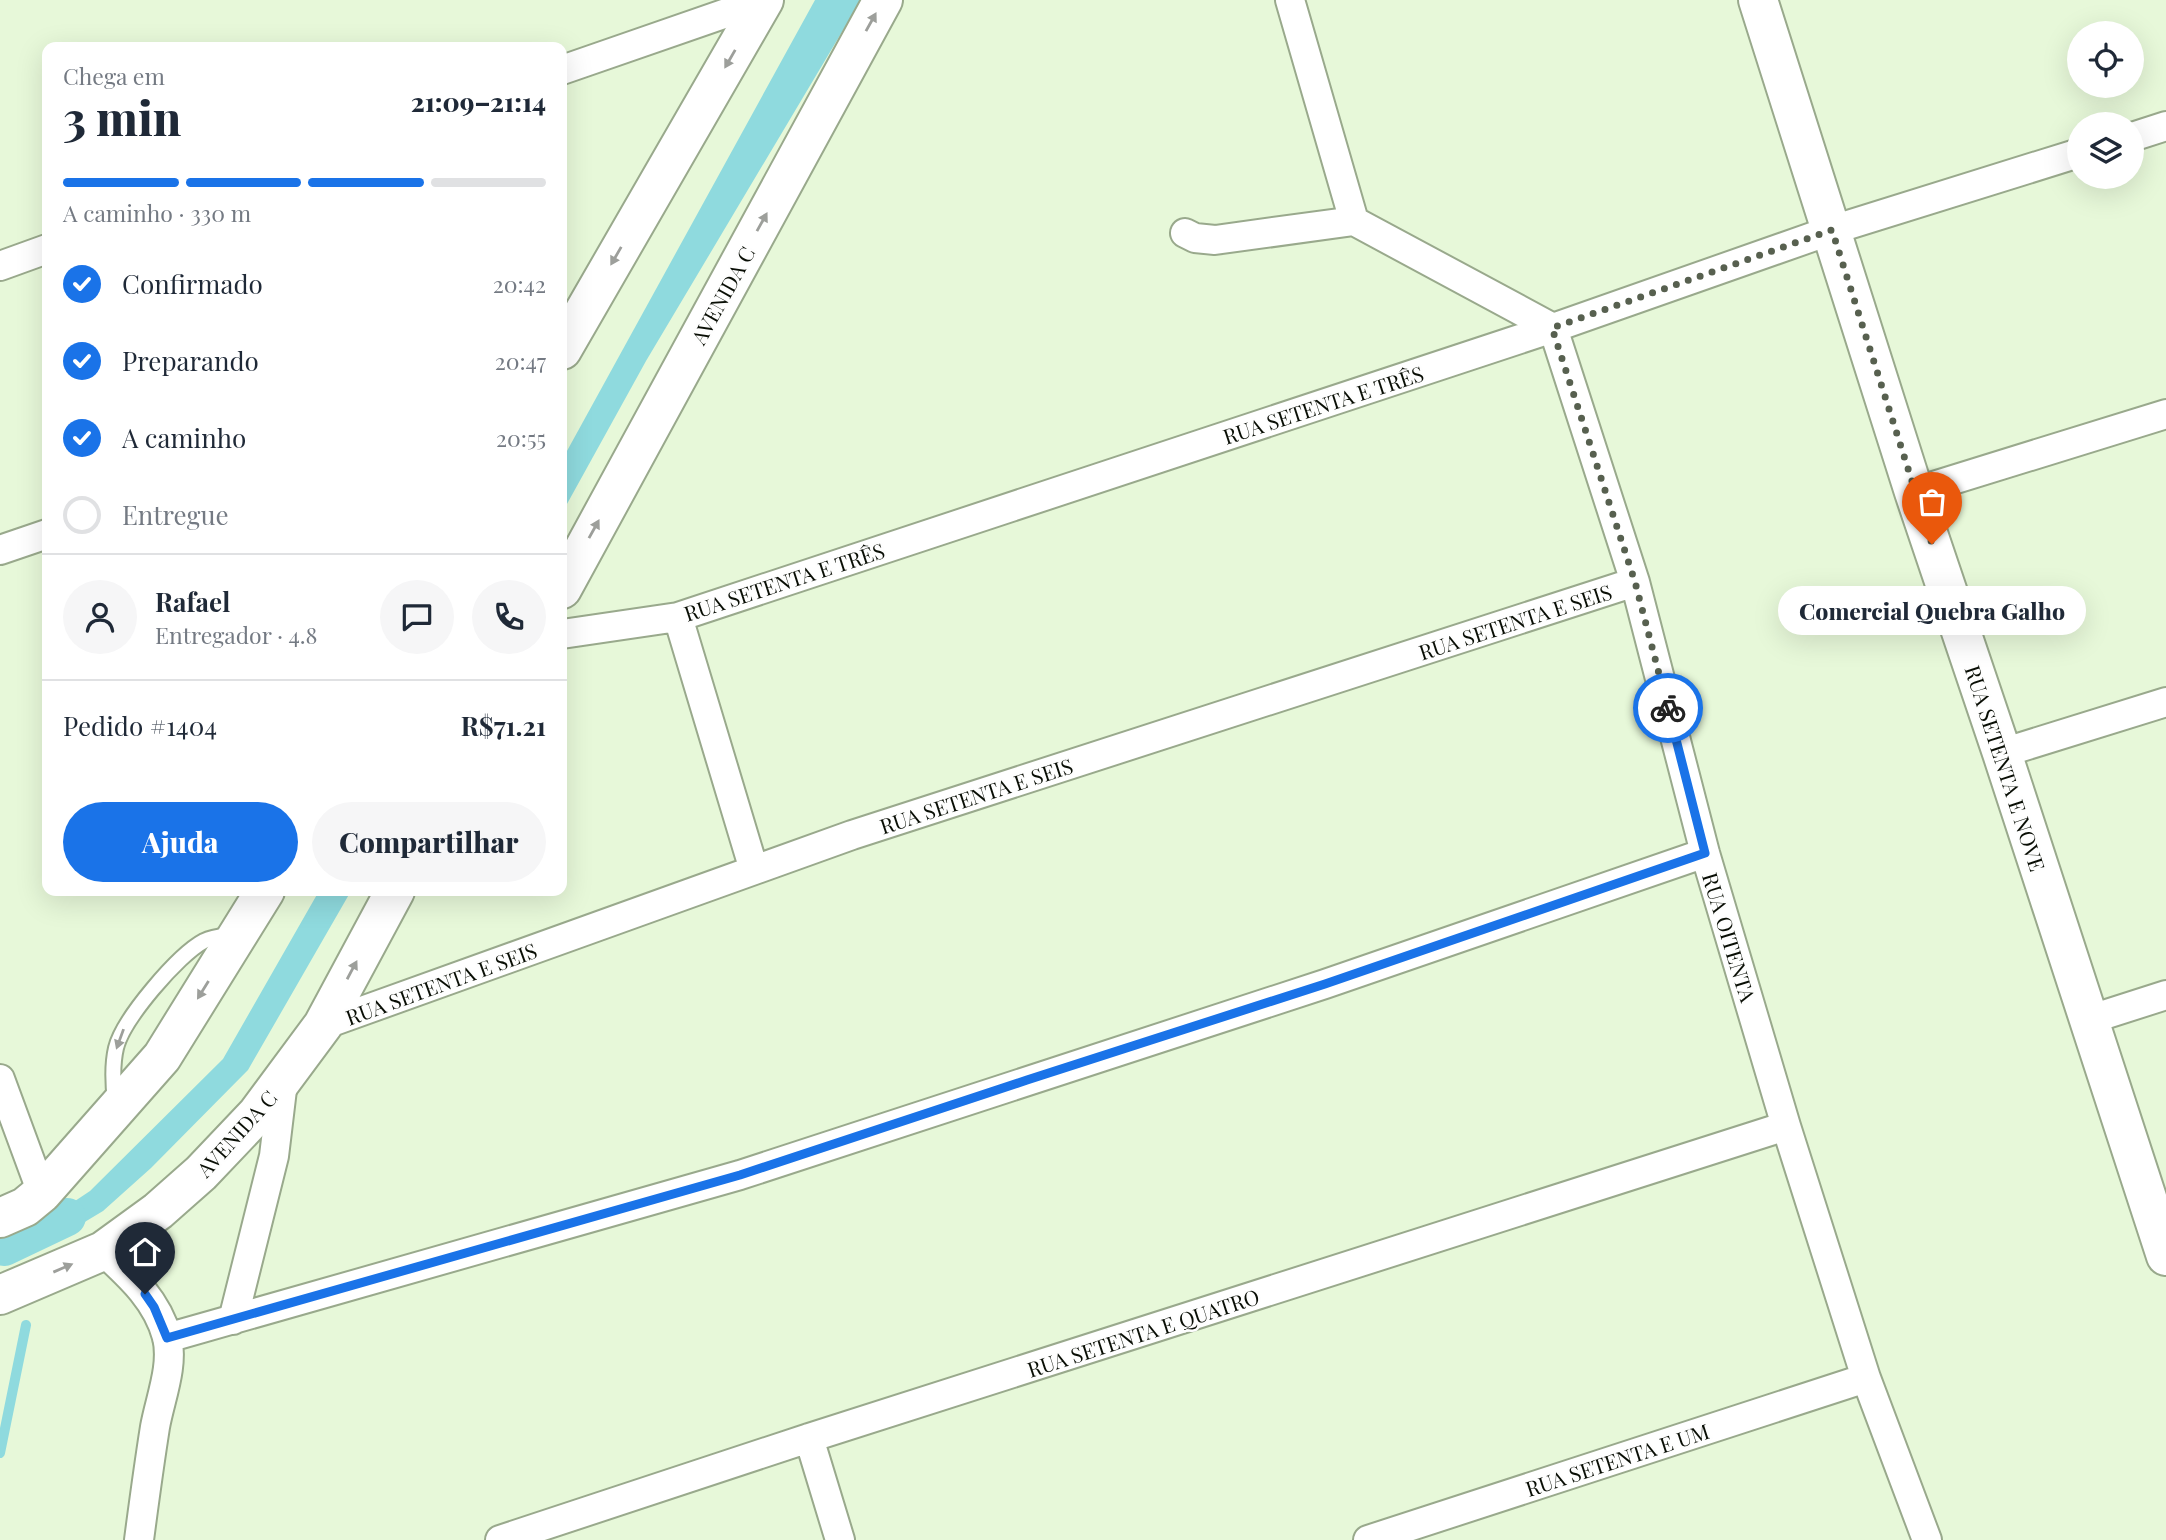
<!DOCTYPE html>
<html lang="pt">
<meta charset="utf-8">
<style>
:root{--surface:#fff;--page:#f6f6f7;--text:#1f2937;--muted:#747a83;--line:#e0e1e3;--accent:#1a73e8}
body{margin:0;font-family:"Playfair Display",serif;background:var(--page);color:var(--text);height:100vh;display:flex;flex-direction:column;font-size:26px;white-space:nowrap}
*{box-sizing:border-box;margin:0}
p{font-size:23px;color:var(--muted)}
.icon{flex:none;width:38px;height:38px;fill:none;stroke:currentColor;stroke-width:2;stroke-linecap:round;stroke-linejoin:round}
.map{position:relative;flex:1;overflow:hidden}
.details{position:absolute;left:42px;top:42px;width:525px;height:854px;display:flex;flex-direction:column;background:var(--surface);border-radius:14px;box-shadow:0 7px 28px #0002}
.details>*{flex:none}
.tools{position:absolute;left:2067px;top:21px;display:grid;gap:14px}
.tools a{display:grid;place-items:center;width:77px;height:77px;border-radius:50%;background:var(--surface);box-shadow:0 7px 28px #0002;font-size:35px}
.pin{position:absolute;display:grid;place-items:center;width:60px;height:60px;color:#fff;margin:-72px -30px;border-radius:50% 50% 50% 0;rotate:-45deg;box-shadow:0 0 7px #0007}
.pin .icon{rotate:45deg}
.courier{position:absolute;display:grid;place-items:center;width:70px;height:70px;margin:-35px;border:5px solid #1a73e8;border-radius:50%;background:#fff;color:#222;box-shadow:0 2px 9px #0007}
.bubble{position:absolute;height:49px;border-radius:24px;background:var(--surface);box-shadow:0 7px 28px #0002;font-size:23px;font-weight:800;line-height:49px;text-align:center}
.summary em{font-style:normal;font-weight:800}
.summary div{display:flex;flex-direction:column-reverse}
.summary{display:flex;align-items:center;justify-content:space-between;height:119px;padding:0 21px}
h1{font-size:46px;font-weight:800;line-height:52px}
.bar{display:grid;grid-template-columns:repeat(4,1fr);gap:10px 7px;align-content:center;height:84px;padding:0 21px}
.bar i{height:9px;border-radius:5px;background:var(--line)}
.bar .current{background:var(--accent)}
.bar p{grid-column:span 4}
.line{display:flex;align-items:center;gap:18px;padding:0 21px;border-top:2px solid var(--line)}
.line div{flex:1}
.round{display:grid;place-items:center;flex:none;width:74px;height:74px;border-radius:37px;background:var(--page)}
ol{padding:0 21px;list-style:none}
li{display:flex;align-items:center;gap:21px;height:77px}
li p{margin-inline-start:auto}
li .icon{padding:7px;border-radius:50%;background:var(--accent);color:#fff;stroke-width:4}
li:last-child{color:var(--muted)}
li i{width:38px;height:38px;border:4px solid var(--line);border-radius:50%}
.cta{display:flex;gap:14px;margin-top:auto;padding:14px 21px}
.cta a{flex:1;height:80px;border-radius:42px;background:var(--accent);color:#fff;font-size:28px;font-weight:800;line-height:80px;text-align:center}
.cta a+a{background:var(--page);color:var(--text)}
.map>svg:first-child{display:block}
</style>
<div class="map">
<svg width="2166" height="1540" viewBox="0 0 2166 1540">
<rect width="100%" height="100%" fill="#e7f8d9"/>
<!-- water -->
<path fill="#8fdade" d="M815,0H861L646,361L562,513V460Z
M319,891H351L248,1070L151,1168L103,1211L73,1229L22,1251L19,1233L63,1209L90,1191L223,1059Z"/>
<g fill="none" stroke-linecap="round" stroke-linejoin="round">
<!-- stream -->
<path stroke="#8fdade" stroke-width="10" d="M0,1453L26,1325"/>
<!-- canal -->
<path stroke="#8fdade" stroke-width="38" d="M4,1247L67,1217"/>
<defs>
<path id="lane" d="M115,1101C113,1084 112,1065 116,1048C123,1019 178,955 204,941C212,937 222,936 230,935"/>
<path id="street" d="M1290,0L1354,221
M562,70L764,0
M2132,137L2166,126
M1185,233L1195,238L1215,240L1354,221L1553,328L1635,582L1705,853L1786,1126L1866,1378L1927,1540
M0,266L47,249
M1914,492L2166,414
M0,550L47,534
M678,617L754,870
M562,634L678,617L1553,328L1832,230L2079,153
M2002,753L2166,702
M2088,1020L2166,995
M323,1025L852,835L1635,582
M0,1079L42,1193
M103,1251C130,1276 157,1300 167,1337C174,1366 160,1399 155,1427C149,1465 144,1502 139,1540
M233,1320L274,1156L283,1081
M167,1338L740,1175L1325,984L1705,853
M809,1438L840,1540
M500,1540L809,1438L1786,1126
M1368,1540L1866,1378"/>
<path id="secondary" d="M1758,0L1914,492L2002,753L2166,1256"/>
<path id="primary" d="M562,350L764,0
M562,589L883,0
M0,1218L25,1207L42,1193L162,1057L265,891
M0,1295L103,1251L158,1211L201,1173L257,1114L323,1025L395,891"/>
</defs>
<!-- lane casing -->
<use href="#lane" stroke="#99a98c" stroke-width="18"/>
<!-- street casing -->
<use href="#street" stroke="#99a98c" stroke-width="32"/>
<!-- secondary casing -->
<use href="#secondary" stroke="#99a98c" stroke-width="42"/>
<!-- primary casing -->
<use href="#primary" stroke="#99a98c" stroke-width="42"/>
<!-- lane -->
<use href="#lane" stroke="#fff" stroke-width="14"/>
<!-- street -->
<use href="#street" stroke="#fff" stroke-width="28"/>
<!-- secondary -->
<use href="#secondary" stroke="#fff" stroke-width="38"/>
<!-- primary -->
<use href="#primary" stroke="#fff" stroke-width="38"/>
</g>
<!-- one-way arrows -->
<defs><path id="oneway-solid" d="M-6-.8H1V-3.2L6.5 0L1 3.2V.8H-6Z" transform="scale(1.75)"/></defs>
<g fill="#9d9f9b">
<use href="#oneway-solid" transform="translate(871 22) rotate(-61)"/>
<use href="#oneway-solid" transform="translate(730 59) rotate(120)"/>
<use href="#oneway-solid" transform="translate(762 222) rotate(-61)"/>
<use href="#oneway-solid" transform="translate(616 256) rotate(120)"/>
<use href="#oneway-solid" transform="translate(594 529) rotate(-61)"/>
<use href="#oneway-solid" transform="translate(352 970) rotate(-62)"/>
<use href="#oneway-solid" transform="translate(203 990) rotate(122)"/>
<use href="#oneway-solid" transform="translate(120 1039) rotate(110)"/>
<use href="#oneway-solid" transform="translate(63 1268) rotate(-23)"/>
</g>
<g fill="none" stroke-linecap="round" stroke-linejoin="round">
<!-- done -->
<path stroke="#57604f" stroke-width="7" stroke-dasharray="0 12.6" d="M1668,708L1635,582L1552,328L1832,230L1932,544"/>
<!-- route -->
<path stroke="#1a73e8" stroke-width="9" d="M145,1294L154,1307L167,1338L740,1175L1027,1080L1325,984L1705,853L1668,708"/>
</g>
<g text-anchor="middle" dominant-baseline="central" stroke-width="5" stroke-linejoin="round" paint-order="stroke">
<!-- street labels -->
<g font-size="21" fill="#090e05" stroke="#fefefe">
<text transform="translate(722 295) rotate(-61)">AVENIDA C</text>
<text transform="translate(1323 404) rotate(-18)">RUA SETENTA E TRÊS</text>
<text transform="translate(784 581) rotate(-18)">RUA SETENTA E TRÊS</text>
<text transform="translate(1515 621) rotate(-18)">RUA SETENTA E SEIS</text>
<text transform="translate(2006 768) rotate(72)">RUA SETENTA E NOVE</text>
<text transform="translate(976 795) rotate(-18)">RUA SETENTA E SEIS</text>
<text transform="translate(1730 937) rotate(73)">RUA OITENTA</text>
<text transform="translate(441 983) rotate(-20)">RUA SETENTA E SEIS</text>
<text transform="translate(236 1133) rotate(-48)">AVENIDA C</text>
<text transform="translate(1143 1332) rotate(-18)">RUA SETENTA E QUATRO</text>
<text transform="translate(1617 1459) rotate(-18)">RUA SETENTA E UM</text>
</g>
</g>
</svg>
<div class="tools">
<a><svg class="icon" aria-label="locate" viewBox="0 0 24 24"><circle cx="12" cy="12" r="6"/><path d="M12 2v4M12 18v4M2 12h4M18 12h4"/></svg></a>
<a><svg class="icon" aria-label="layers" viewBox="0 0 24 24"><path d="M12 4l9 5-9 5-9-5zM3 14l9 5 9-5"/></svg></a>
</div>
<div class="pin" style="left:1932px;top:544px;background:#ea580c"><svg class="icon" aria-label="bag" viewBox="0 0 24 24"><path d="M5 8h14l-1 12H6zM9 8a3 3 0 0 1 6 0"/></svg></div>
<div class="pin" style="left:145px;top:1294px;background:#1f2937"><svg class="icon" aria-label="home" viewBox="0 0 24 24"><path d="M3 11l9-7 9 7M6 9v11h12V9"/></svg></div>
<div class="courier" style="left:1668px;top:708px"><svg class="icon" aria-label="bike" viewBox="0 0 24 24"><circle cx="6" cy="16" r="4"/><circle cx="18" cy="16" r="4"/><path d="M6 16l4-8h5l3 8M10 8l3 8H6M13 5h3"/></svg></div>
<div class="bubble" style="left:1778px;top:586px;width:308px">Comercial Quebra Galho</div>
<section class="details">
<div class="summary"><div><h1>3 min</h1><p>Chega em</p></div><em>21:09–21:14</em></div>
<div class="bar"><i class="current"></i><i class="current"></i><i class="current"></i><i></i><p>A caminho · 330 m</p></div>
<ol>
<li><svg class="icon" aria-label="check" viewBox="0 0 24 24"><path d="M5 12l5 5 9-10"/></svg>Confirmado<p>20:42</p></li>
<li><svg class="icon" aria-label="check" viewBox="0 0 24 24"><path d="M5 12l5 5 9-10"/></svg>Preparando<p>20:47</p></li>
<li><svg class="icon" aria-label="check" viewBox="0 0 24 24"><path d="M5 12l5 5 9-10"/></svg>A caminho<p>20:55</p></li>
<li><i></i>Entregue</li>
</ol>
<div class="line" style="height:126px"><a class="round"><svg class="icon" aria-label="person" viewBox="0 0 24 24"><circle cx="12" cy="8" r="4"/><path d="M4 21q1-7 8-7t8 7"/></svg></a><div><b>Rafael</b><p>Entregador · 4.8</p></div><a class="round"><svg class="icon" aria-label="chat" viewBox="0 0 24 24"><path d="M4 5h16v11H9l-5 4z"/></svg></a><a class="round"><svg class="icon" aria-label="phone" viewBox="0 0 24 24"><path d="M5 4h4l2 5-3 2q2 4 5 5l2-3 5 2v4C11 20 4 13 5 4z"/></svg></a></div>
<div class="line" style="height:91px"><div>Pedido #1404</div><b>R$71.21</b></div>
<div class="cta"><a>Ajuda</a><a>Compartilhar</a></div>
</section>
</div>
